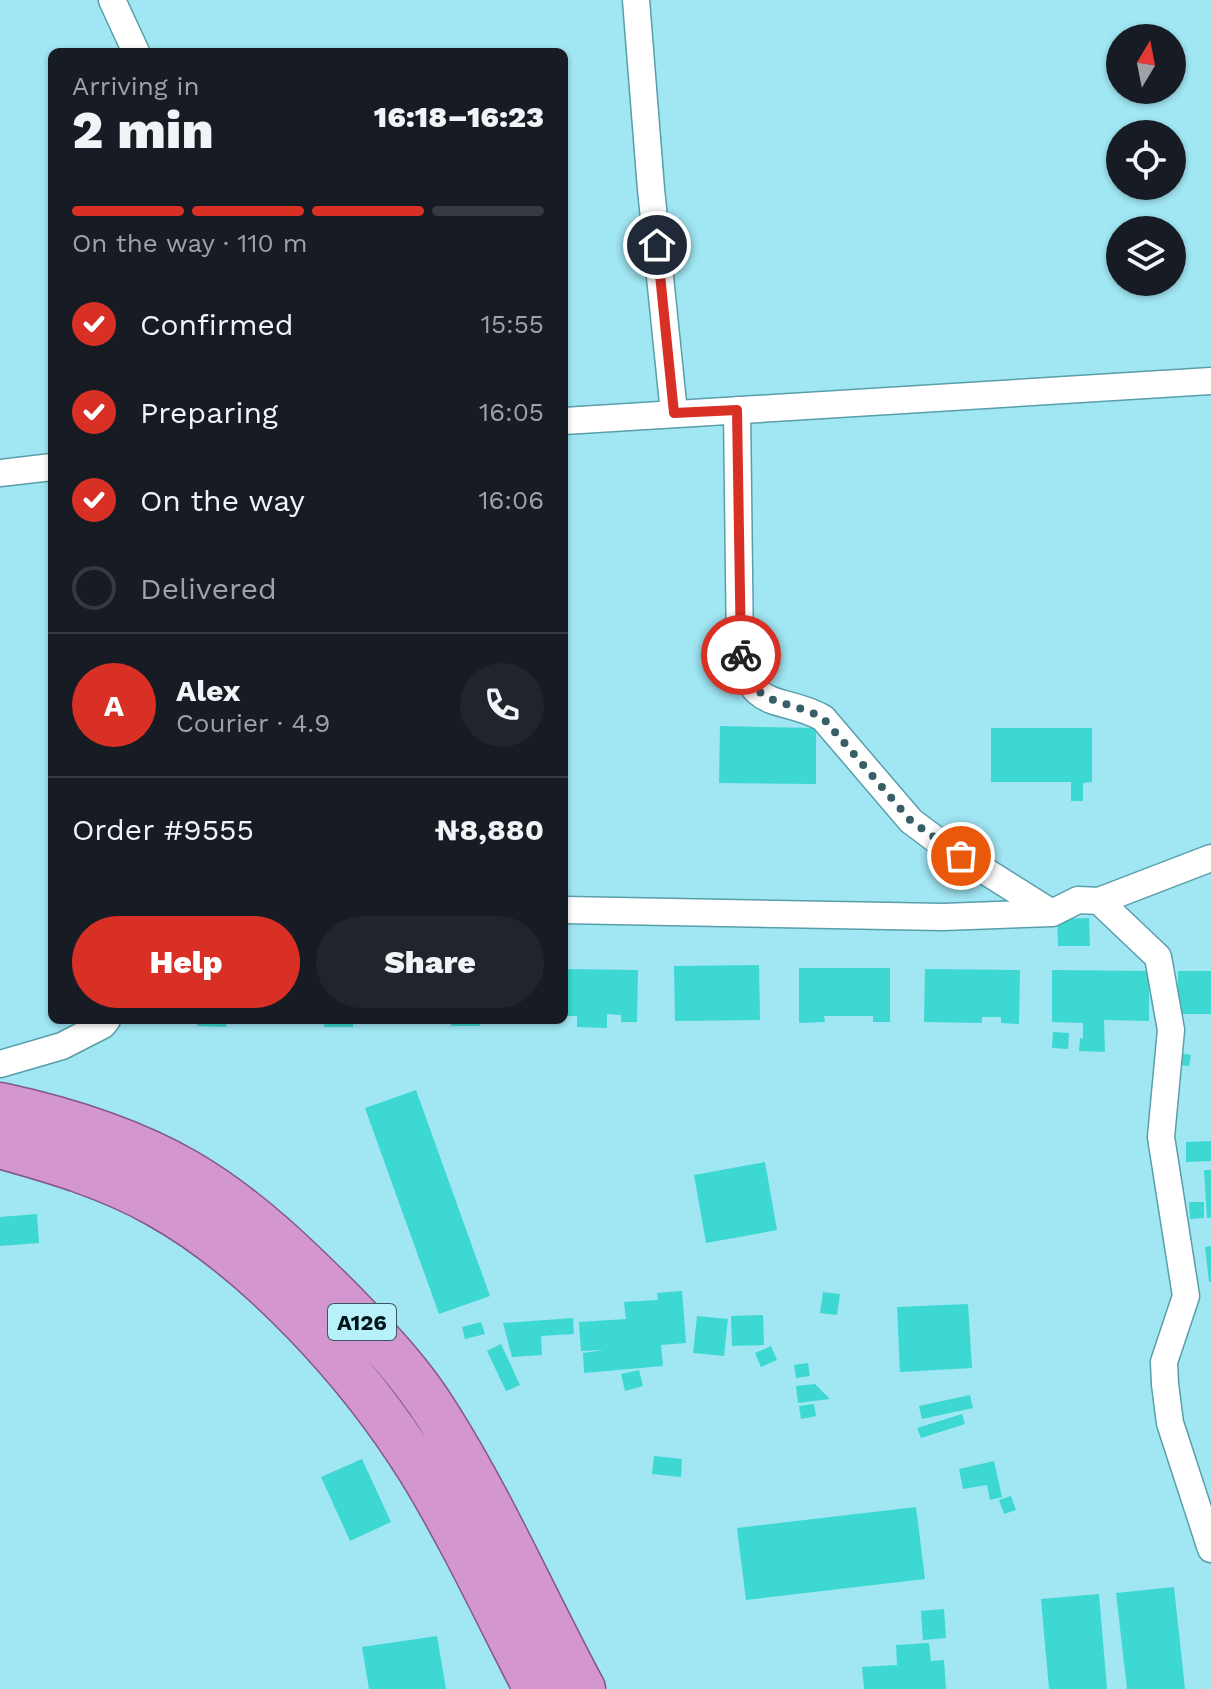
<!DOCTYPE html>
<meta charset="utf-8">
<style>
:root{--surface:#171b24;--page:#20242c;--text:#f1f3f6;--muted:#9ea1a6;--line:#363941;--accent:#d93025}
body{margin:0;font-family:"Work Sans",sans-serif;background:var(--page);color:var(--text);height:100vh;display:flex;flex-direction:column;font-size:30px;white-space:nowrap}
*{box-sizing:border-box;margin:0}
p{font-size:26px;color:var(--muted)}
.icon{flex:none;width:44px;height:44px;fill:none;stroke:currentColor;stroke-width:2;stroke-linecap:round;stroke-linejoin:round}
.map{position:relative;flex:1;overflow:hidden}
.details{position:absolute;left:48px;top:48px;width:520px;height:976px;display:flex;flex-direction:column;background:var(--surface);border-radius:12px;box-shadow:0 2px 6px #0004}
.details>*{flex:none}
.needle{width:52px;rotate:10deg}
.buttons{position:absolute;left:1106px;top:24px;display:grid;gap:16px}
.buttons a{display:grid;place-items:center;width:80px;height:80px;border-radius:50%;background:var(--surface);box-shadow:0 2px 6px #0004;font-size:40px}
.pin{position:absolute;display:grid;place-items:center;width:68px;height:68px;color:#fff;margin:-34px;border:4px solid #fff;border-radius:50%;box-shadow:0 2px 8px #0007}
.courier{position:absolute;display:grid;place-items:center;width:80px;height:80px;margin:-40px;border:6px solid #d93025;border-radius:50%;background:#fff;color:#222;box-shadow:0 2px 10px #0007}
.head em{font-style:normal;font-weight:800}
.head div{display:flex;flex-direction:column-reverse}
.head{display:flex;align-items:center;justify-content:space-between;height:136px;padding:0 24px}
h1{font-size:52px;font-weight:800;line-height:60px}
.bar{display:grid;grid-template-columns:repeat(4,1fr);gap:12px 8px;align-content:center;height:96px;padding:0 24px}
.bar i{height:10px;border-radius:6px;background:var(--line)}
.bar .on{background:var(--accent)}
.bar p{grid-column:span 4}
.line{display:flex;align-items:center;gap:20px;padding:0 24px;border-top:2px solid var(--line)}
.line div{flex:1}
.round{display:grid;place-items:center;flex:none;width:84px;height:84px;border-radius:42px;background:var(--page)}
ol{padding:0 24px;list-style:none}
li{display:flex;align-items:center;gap:24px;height:88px}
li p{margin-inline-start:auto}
li .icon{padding:8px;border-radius:50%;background:var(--accent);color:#fff;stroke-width:4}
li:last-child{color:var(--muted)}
li i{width:44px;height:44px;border:4px solid var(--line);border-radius:50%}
.cta{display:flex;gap:16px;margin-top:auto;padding:16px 24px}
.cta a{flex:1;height:92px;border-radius:48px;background:var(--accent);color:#fff;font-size:32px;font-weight:800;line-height:92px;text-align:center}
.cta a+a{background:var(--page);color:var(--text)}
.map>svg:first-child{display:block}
</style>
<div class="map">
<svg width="1211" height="1689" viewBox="0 0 1211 1689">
<rect width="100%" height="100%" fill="#a0e6f3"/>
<!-- building -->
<path fill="#3ed8d2" d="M720,726L816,728V784L719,783Z
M991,728H1092V782L1083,783V801H1071V782H991Z
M1089,918L1090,946H1058L1057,919Z
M759,965L760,1020L675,1021L674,966Z
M799,968H890V1022H873V1016H824L825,1022L799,1023Z
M564,969L638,970L637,1022H621V1015L607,1014V1028L577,1027V1016H564Z
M925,969L1020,970L1019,1024L1001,1023V1017H982V1023L924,1022Z
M1052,970L1149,971V1021L1104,1020L1105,1052L1079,1051L1080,1038L1083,1039V1023L1052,1022Z
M1178,971H1211V1014H1178Z
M197,1020H227L226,1027L197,1026Z
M324,1020H353V1027H324Z
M451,1020H480V1026H451Z
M1053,1032L1069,1033L1068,1049L1052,1048Z
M1180,1053L1191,1055L1189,1066L1179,1065Z
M416,1090L490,1296L439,1314L365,1108Z
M1211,1141V1161L1186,1162V1142Z
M765,1162L777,1230L706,1243L694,1175Z
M1204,1170H1211V1218H1207Z
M1189,1202H1204V1218L1190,1219Z
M37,1214L39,1243L0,1246V1217Z
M1211,1246V1282H1209L1205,1247Z
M682,1291L686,1343L661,1345L663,1366L584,1373L583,1353L604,1350L581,1351L579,1322L626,1319L624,1302L658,1300L657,1293Z
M823,1292L840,1294L837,1315L820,1313Z
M968,1304L972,1368L900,1372L897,1307Z
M763,1315L764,1345L732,1346L731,1316Z
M697,1316L728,1319L724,1356L693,1353Z
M573,1318L574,1334L541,1336L542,1355L512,1357L503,1323Z
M481,1322L485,1334L465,1339L462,1327Z
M501,1344L520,1385L506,1391L487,1351Z
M771,1346L777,1360L761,1367L755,1353Z
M808,1363L810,1376L796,1378L794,1365Z
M639,1370L643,1386L625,1391L621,1374Z
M815,1384L830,1399L798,1403L796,1386Z
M970,1395L973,1408L922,1419L919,1406Z
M814,1404L816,1416L801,1419L799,1406Z
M962,1414L965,1424L921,1438L917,1428Z
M654,1456L682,1459L681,1477L652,1474Z
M362,1459L391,1522L350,1541L321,1477Z
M994,1461L1002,1497L990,1500L987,1485L963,1489L959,1469Z
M1011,1496L1016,1510L1004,1514L999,1500Z
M916,1507L925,1579L746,1600L737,1528Z
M1174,1587L1185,1689H1127L1116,1593Z
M1099,1594L1107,1689H1049L1041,1599Z
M944,1609L946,1638L923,1640L921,1611Z
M437,1636L446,1689H369L362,1647Z
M929,1643L931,1661L944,1660L946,1689H864L862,1667L897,1665L896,1645Z"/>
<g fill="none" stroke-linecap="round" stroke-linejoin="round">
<defs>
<path id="minor" d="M112,0L136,52
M636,0L651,189L674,413
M737,410L740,653C752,714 782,695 823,718L911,821L939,842L1052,913
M564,421L1211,381
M0,473L52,467
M1099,901L1158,957L1171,1030L1161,1137L1186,1296L1164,1362L1165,1384L1170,1423L1211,1549
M564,910L943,917L1052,913L1078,900L1099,901L1211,858
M0,1064L62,1046L103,1025L107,1020"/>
<path id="trunk" d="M0,1105C65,1119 130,1139 187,1172C247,1207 297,1256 345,1304C379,1339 412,1374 438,1416C493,1503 534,1598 583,1689
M0,1146C54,1161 109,1177 158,1205C258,1261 360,1373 420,1470C463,1540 498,1616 536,1689"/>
</defs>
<!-- minor casing -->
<use href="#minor" stroke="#599eab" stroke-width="29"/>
<!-- trunk casing -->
<use href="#trunk" stroke="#835787" stroke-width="47"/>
<!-- minor -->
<use href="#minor" stroke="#fff" stroke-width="26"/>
<!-- trunk -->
<use href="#trunk" stroke="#d496ce" stroke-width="44"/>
</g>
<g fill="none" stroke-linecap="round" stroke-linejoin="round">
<!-- done -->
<path stroke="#385e66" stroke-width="8" stroke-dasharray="0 14.4" d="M741,655C752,710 785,697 823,718L911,821L961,856"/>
<!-- route -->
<path stroke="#d93025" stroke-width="10" d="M657,245L674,413L737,410L741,655"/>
</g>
<g text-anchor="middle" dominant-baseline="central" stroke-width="8" stroke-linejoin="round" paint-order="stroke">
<!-- shield labels -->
<rect fill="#b9f1fb" stroke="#38575e" stroke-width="2" x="328" y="1304" width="68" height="36" rx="6"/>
<g font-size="22" font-weight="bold" fill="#00151a">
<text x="362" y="1322">A126</text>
</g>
</g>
</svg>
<div class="buttons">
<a><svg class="needle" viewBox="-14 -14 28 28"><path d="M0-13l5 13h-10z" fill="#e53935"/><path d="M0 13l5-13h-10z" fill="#9ea1a6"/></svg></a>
<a><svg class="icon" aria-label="locate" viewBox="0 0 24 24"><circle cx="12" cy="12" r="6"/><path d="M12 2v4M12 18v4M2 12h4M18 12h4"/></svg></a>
<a><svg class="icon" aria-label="layers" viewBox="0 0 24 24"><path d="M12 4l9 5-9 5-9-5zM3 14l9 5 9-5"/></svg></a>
</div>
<div class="pin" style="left:961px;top:856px;background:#ea580c"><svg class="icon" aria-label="bag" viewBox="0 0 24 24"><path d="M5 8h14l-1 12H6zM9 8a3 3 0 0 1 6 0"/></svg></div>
<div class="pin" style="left:657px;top:245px;background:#1f2937"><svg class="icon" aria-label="home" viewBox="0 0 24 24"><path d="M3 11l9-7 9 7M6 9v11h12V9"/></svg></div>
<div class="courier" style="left:741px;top:655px"><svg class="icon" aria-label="bike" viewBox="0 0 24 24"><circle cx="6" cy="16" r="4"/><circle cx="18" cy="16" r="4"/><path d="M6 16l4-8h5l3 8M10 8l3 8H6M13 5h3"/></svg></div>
<section class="details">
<div class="head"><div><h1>2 min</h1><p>Arriving in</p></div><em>16:18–16:23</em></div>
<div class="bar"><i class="on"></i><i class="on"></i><i class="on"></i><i></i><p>On the way · 110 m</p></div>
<ol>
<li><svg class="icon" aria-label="check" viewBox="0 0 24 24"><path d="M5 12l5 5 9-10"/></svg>Confirmed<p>15:55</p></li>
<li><svg class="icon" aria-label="check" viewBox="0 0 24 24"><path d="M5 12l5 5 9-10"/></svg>Preparing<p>16:05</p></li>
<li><svg class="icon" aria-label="check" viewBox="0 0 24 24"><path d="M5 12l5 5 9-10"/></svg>On the way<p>16:06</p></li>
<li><i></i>Delivered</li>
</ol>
<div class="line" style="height:144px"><b class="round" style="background:var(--accent);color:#fff">A</b><div><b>Alex</b><p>Courier · 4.9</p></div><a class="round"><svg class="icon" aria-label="phone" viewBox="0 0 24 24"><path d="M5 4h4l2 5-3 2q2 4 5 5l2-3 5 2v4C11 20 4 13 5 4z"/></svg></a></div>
<div class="line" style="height:104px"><div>Order #9555</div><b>₦8,880</b></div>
<div class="cta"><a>Help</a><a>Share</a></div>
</section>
</div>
